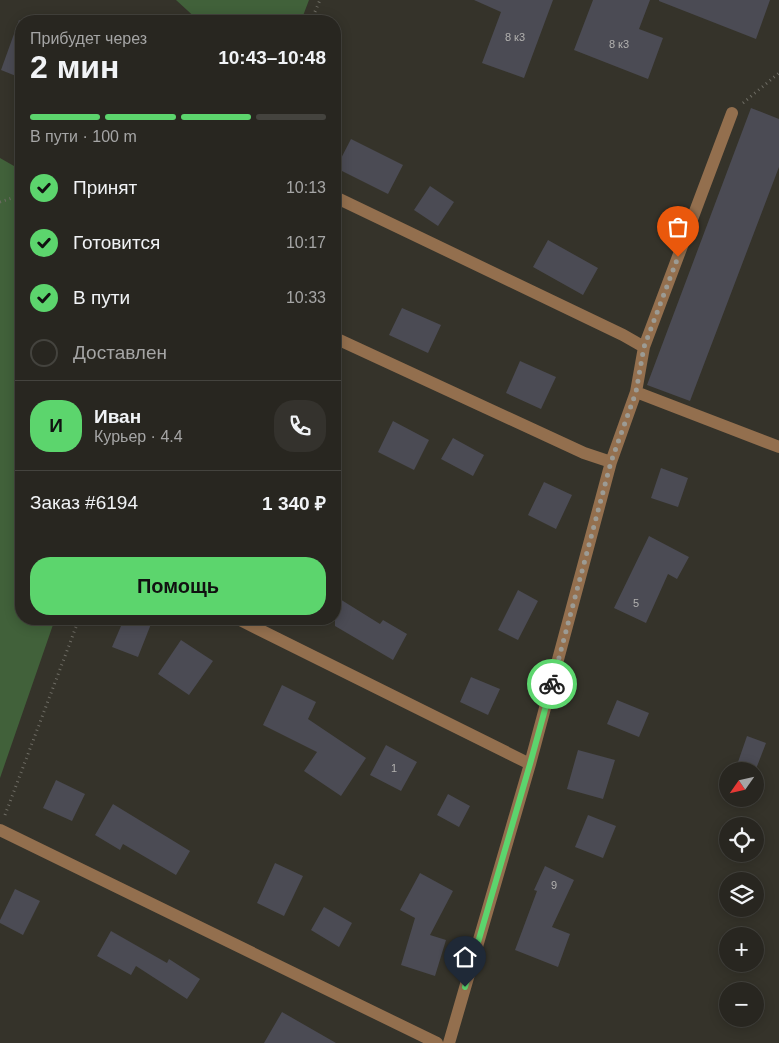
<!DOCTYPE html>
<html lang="ru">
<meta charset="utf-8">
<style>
:root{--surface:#282620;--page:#34322d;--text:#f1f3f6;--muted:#a5a5a5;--line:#44433e;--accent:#5cd56d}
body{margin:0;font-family:Arial,sans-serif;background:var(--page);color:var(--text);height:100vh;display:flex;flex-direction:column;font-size:19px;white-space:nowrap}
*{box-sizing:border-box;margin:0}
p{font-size:16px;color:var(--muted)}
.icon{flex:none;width:28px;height:28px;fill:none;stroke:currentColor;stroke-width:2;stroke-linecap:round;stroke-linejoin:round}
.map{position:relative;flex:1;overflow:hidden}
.drawer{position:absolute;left:15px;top:15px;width:326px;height:610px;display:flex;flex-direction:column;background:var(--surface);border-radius:20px;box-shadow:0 2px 12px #0003,0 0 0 1px var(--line)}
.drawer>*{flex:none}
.needle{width:32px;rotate:236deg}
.tools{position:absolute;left:719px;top:762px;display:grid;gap:10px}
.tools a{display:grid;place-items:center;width:45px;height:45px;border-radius:50%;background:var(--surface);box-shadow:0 2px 12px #0003,0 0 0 1px var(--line);font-size:25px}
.pin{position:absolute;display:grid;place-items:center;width:42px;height:42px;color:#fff;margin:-51px -21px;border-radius:50% 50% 50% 0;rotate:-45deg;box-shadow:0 0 5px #0007}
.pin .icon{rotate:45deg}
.courier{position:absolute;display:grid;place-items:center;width:50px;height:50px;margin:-25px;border:4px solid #5cd56d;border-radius:50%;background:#fff;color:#222;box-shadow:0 1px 6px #0007}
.overview em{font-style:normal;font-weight:600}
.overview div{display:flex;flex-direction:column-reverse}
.overview{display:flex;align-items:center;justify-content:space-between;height:85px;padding:0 15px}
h1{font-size:32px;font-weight:600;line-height:38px}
.bar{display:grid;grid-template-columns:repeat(4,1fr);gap:8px 5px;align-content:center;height:60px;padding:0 15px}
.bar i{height:6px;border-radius:4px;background:var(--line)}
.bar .active{background:var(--accent)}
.bar p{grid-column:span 4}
.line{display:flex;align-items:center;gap:12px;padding:0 15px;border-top:1px solid var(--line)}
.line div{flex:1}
.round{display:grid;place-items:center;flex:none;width:52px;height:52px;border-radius:20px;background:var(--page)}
ol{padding:0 15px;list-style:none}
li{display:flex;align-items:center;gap:15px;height:55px}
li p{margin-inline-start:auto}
li .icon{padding:5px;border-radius:50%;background:var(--accent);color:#111;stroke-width:4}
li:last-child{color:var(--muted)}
li i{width:28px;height:28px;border:2px solid var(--line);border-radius:50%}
.button{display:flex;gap:10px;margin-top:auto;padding:10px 15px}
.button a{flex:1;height:58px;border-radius:20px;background:var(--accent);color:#111;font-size:20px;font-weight:600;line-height:58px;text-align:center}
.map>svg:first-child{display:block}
</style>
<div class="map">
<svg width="779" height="1043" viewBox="0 0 779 1043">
<rect width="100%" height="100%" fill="#35332a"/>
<!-- green -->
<path fill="#41613a" d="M176,0H309L301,21H199Z
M0,158L21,170V619H55L0,778Z"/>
<!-- building -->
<path fill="#4b4b54" d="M474,0H553L524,78L482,63L501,12Z
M593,0H650L639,29L663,38L648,79L574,50Z
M659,0H770L756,39L659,1Z
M19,20L21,21V78L1,70Z
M751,108L779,119V167L690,401L647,385Z
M351,139L403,165L388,194L336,168Z
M430,186L454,202L438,226L414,210Z
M548,240L598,268L583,295L533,267Z
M402,308L441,325L428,353L389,335Z
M520,361L556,377L541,409L506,393Z
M393,421L429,440L414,470L378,452Z
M453,438L484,455L473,476L441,459Z
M661,468L688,478L678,507L651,498Z
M544,482L572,495L556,529L528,515Z
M649,536L689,557L677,579L668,574L646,623L614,608Z
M518,590L538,601L518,640L498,630Z
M335,596L380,624L383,620L407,634L393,660L335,626Z
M124,619H138L151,624L138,657L112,647Z
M181,640L213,661L189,695L158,674Z
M471,677L500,689L488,715L460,702Z
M282,685L316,702L308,719L366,758L341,796L304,771L317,752L263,725Z
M617,700L649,713L639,737L607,724Z
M747,736L766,743L756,769L738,762Z
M386,745L417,762L401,791L370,775Z
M578,750L615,760L603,799L567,789Z
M56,780L85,794L72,821L43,808Z
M448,794L470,806L459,827L437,815Z
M113,804L190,851L176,875L123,844L120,850L95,835Z
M588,815L616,826L603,858L575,847Z
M275,863L303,876L284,916L257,903Z
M545,866L574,880L552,927L570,934L558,967L515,950L537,891L534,890Z
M420,873L453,891L430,935L446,940L435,976L401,965L415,918L400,910Z
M15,889L40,901L23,935L0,923V920Z
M324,907L352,923L339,947L311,930Z
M111,931L167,963L169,959L200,979L187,999L136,966L131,975L97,956Z
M282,1012L336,1043H264Z"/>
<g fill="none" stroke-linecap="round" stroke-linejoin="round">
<!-- path -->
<path stroke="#6e6c64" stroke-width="3" stroke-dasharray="1 4" stroke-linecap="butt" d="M311,21L320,0
M743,103L779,73
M0,202L21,195
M5,815L79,619"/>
<!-- minor -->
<path stroke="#936f4e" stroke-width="12" d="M335,197L623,335L644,347
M335,338L584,453L611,462
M636,392L779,447
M238,619L530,764
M0,830L437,1043
M449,1043L530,764L611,462L636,392L644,347L732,113"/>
</g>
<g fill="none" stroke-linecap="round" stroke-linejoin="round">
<!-- done -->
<path stroke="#9c9b94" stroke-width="5" stroke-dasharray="0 9" d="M552,684L611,462L636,392L644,347L678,257"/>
<!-- route -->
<path stroke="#5cd56d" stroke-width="6" d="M465,987L530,764L552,684"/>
</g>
<g text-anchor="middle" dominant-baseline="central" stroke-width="4.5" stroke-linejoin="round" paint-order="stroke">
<!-- number labels -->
<g font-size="11" fill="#b2b1af">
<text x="515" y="37">8 к3</text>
<text x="619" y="44">8 к3</text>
<text x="636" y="603">5</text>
<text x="394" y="768">1</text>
<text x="554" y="885">9</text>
</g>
</g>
</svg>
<div class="tools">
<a><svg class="needle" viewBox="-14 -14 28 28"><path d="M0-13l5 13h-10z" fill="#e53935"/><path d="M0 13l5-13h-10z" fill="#a5a5a5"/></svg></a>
<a><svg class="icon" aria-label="locate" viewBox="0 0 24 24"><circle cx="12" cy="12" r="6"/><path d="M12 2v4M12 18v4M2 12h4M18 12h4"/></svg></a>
<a><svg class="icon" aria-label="layers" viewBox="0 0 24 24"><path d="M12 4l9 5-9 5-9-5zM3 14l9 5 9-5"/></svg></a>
<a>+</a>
<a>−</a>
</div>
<div class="pin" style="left:678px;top:257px;background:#ea580c"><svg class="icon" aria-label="bag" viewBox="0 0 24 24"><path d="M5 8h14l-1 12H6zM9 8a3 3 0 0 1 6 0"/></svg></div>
<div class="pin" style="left:465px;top:987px;background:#1f2937"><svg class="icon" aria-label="home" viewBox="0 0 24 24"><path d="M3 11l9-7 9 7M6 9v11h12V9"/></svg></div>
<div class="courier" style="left:552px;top:684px"><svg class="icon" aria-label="bike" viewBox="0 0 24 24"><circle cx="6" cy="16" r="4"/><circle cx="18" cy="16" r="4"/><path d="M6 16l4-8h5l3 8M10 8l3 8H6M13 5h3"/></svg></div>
<section class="drawer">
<div class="overview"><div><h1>2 мин</h1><p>Прибудет через</p></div><em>10:43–10:48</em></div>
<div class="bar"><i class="active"></i><i class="active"></i><i class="active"></i><i></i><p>В пути · 100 m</p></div>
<ol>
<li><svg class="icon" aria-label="check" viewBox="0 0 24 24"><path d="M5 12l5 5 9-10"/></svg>Принят<p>10:13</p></li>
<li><svg class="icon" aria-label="check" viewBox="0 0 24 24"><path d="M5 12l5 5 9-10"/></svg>Готовится<p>10:17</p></li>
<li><svg class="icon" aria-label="check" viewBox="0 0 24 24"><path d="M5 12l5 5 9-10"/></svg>В пути<p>10:33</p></li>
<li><i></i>Доставлен</li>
</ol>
<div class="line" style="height:90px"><b class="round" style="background:var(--accent);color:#111">И</b><div><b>Иван</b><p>Курьер · 4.4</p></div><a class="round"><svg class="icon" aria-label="phone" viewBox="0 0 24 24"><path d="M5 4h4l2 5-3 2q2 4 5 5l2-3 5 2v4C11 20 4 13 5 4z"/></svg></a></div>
<div class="line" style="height:65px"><div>Заказ #6194</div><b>1 340 ₽</b></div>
<div class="button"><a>Помощь</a></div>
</section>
</div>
